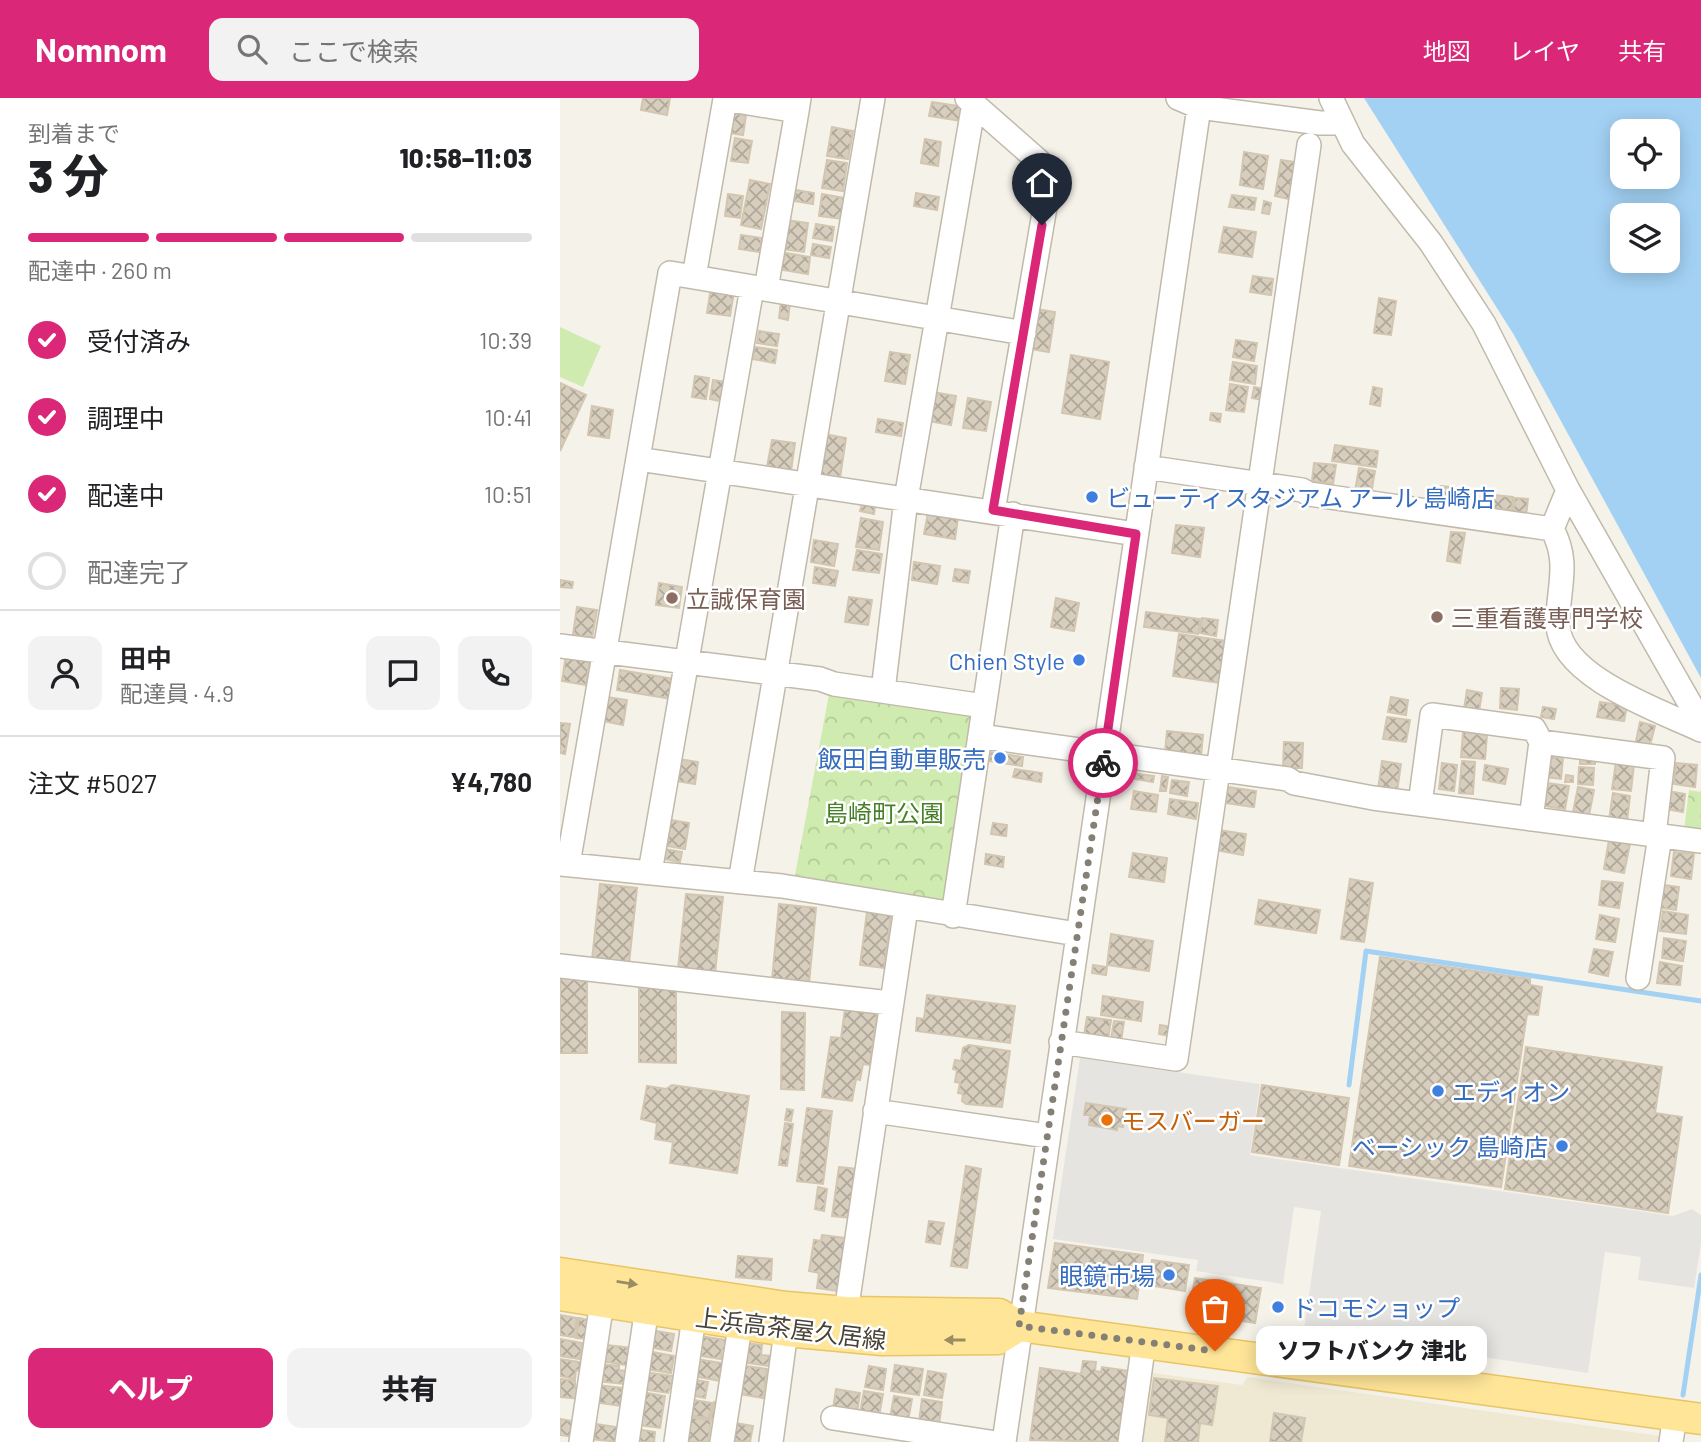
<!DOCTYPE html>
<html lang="ja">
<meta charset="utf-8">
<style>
:root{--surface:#fff;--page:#f2f2f2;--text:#202124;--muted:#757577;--line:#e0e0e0;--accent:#db2777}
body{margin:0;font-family:Barlow,"Noto Sans JP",sans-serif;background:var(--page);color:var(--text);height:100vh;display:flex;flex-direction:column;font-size:26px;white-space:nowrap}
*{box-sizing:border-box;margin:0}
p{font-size:23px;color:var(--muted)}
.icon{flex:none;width:38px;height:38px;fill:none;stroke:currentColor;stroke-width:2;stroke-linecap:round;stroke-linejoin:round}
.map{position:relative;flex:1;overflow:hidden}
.panel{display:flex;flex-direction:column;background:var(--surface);width:560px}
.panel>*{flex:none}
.tools{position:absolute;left:1050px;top:21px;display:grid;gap:14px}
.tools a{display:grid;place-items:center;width:70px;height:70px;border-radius:14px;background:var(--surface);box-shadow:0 4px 18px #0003;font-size:35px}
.pin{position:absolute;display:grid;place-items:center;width:60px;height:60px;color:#fff;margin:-72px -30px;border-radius:50% 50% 50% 0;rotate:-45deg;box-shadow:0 0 7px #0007}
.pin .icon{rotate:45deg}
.courier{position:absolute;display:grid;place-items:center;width:70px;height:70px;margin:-35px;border:5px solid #db2777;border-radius:50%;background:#fff;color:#222;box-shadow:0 2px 9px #0007}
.bubble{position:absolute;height:49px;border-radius:14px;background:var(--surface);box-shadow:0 4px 18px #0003;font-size:23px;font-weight:800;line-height:49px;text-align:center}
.summary em{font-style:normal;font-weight:800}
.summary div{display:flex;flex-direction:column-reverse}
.summary{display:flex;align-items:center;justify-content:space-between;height:119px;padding:0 28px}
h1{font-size:46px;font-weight:800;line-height:52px}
.bar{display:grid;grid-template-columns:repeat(4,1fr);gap:10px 7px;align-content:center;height:84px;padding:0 28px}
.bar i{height:9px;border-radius:5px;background:var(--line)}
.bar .current{background:var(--accent)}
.bar p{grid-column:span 4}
.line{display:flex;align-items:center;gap:18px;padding:0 28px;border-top:2px solid var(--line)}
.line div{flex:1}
.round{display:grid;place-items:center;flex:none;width:74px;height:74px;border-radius:14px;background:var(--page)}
ol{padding:0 28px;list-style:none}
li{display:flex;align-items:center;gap:21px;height:77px}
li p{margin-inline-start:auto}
li .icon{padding:7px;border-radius:50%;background:var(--accent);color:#fff;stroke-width:4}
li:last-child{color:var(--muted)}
li i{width:38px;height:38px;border:4px solid var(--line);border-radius:50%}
.cta{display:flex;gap:14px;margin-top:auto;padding:14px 28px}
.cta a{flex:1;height:80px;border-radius:14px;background:var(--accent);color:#fff;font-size:28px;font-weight:800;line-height:80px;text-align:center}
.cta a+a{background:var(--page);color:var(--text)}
header{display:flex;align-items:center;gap:42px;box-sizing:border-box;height:98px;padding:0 35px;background:var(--accent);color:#fff}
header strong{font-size:33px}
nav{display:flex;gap:38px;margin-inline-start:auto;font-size:24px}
.search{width:490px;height:63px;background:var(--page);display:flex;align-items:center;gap:18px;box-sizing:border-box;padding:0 24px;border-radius:14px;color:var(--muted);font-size:26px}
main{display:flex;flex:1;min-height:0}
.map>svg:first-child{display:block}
</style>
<header>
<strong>Nomnom</strong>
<div class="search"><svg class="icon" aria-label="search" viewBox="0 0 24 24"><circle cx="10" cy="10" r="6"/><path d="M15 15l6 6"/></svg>ここで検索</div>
<nav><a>地図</a><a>レイヤ</a><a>共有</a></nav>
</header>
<main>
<section class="panel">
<div class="summary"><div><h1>3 分</h1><p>到着まで</p></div><em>10:58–11:03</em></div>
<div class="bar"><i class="current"></i><i class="current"></i><i class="current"></i><i></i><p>配達中 · 260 m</p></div>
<ol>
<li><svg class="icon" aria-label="check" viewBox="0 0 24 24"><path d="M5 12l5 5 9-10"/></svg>受付済み<p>10:39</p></li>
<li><svg class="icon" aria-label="check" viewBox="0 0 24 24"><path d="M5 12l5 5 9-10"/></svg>調理中<p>10:41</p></li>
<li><svg class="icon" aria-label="check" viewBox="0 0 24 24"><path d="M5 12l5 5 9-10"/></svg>配達中<p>10:51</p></li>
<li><i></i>配達完了</li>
</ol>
<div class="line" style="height:126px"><a class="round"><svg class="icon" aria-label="person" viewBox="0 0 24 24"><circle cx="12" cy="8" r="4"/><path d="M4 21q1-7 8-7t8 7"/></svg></a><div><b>田中</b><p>配達員 · 4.9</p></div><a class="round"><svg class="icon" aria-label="chat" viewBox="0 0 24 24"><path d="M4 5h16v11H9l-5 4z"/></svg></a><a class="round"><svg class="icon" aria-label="phone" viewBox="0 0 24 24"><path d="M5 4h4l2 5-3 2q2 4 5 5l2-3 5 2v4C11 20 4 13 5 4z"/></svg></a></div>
<div class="line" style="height:91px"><div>注文 #5027</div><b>¥4,780</b></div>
<div class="cta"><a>ヘルプ</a><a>共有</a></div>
</section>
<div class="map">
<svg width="1141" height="1344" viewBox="0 0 1141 1344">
<defs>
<pattern id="park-crowns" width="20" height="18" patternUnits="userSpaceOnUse" patternTransform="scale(1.75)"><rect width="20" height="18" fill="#cfebb0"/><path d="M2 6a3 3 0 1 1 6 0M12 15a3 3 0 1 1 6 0" fill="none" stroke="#b3cb98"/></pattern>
<pattern id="building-cross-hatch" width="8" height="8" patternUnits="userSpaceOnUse" patternTransform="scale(1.75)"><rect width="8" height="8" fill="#d7cebe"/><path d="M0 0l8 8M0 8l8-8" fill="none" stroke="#b0a99b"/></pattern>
</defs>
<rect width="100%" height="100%" fill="#f5f2e9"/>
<!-- education -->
<path fill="#efe8d2" d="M586,1274L682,1287L688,1279L1107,1339L1106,1344H576Z"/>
<!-- park -->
<path fill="url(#park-crowns)" d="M270,591L412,613L387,805L382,808L235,777Z
M1141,691V734L1124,732L1129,692L1140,694Z"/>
<!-- pitch -->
<path fill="#cfebb0" d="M0,229L41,248L23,289L0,279Z"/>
<!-- parking -->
<path fill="#e6e4e1" d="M520,960L700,986L690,1057L1113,1118L1132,1111L1141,1117V1146L1134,1190L1078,1182L1081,1159L1045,1154L1028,1275L744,1232L761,1113L734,1109L723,1186L636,1173L638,1162L493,1141Z"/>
<!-- water -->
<path fill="#a3d1f4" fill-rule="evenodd" d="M804,0H1141V580L954,237ZM1062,33H1108V79H1062ZM1062,117H1108V163H1062Z"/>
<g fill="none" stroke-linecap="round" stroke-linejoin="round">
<!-- stream -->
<path stroke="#a3d1f4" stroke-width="5" d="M789,987L806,853L1141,903
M1123,1297L1141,1177"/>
</g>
<!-- building -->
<path fill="url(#building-cross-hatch)" stroke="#d3c6b1" stroke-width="2" d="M83,0H110L107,17L81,12Z
M372,4L405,9L402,23L369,18Z
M172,15L186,17L183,37L169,35Z
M272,29L293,33L288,61L267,58Z
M175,40L192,43L188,65L171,63Z
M365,41L381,44L378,68L361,65Z
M684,54L708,58L703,91L680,87Z
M267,62L287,65L283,93L262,90Z
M721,62L735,64L729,101L715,98Z
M190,82L210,86L201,131L181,127Z
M236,92L254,95L253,106L234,103Z
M356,95L379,99L377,112L354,108Z
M168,96L183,98L180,120L165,118Z
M262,96L285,100L282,121L259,118Z
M672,97L696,100L694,112L669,109Z
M704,103L711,105L709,116L702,115Z
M226,122L248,125L244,154L221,151Z
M256,126L274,129L272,143L253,140Z
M664,129L696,134L692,159L659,154Z
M181,137L202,140L200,154L179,151Z
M253,146L271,149L269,160L251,157Z
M220,154L250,159L248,176L217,171Z
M693,178L713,181L711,197L690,194Z
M151,190L174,194L170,218L147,215Z
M819,200L836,203L831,237L814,235Z
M221,204L230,205L228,222L219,220Z
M476,211L495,214L489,254L470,251Z
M199,233L219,236L217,248L197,245Z
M676,242L697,245L694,263L673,259Z
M195,249L217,252L215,265L192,261Z
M330,254L350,257L345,286L325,283Z
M511,257L549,264L540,321L502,315Z
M673,264L697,268L695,286L670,282Z
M135,278L149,280L146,301L132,299Z
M153,282L167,284L164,304L150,301Z
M0,285L26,297L0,353Z
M670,286L688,289L684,314L666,312Z
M694,289L704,291L703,302L692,300Z
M813,289L822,291L820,308L810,306Z
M373,294L396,298L391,327L368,323Z
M408,300L431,304L426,333L403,330Z
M32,308L53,312L49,340L28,337Z
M651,315L661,316L660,324L650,322Z
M318,321L343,325L341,338L316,334Z
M264,336L286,340L280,380L258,376Z
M212,342L235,345L231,373L207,369Z
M775,347L818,353L816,369L772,363Z
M754,365L776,367L773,386L752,383Z
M799,370L815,373L811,396L795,393Z
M881,388L907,391L905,410L879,407Z
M933,397L953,399L952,412L932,410Z
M955,400L968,401L966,418L953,417Z
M302,406L315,408L314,416L300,413Z
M368,415L398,419L395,441L364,436Z
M301,420L323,424L319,452L296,449Z
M616,427L644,430L640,459L612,455Z
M891,434L905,435L900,465L887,463Z
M254,442L278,446L274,468L251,464Z
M297,452L322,456L319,475L293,472Z
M354,464L380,468L377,486L352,482Z
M255,469L278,473L275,488L253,485Z
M395,471L410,473L408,485L393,483Z
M0,482L13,484L12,490L0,489Z
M99,485L122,489L119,510L96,507Z
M289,499L312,502L308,527L285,524Z
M496,500L519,505L514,533L491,529Z
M17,509L37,512L32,540L13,537Z
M586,514L640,521L638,536L584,529Z
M642,520L658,522L656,538L640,535Z
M619,536L667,543L661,585L613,578Z
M6,557L30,560L26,587L2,583Z
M60,572L115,581L112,601L57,592Z
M941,590L959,591L957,612L940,610Z
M907,592L922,595L919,613L904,611Z
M47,599L67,602L63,627L43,623Z
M831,599L848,602L846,617L828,614Z
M1040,604L1067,608L1064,623L1037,619Z
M983,609L996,611L994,621L981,619Z
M827,619L850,622L846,644L823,641Z
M1080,624L1095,628L1089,651L1075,648Z
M0,625L10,626L5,656L0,655Z
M607,633L643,637L641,658L605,655Z
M903,634L927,637L925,661L901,659Z
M724,644L743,645L742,670H723Z
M430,654L463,659L462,668L429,663Z
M987,658L1003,660L1001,681L984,679Z
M1020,660H1035V666H1020Z
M119,661L138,664L135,686L116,683Z
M822,663L841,666L837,694L818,692Z
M902,663L915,664L913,696L899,695Z
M1056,664L1074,666L1071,693L1052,691Z
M882,665L897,667L894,693L879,691Z
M1116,665L1137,667L1135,689L1114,686Z
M925,667L948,671L945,686L923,682Z
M1019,669L1034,670L1033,687L1018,686Z
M455,671L482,675L481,684L453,679Z
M565,674L594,678L593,684L564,679Z
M1006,677L1013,678V684H1005Z
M602,678L608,679L606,693H600Z
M612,682L629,684L627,698L610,695Z
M987,685L1009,688L1005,711L984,708Z
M668,689L696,693L694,709L665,705Z
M1018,689L1034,692L1029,717L1013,714Z
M1103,692L1125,696L1123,714L1100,710Z
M574,693L598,697L596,714L571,711Z
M1053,695L1070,698L1067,723L1049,721Z
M610,701L638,705L636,721L608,716Z
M111,722L129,725L125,751L107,748Z
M433,725L447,727L446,738L431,736Z
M658,732L686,736L683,757L655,752Z
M1049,742L1070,746L1064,775L1044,771Z
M105,751L122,754L120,764L104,761Z
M1114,754L1134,756L1131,781L1111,778Z
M573,755L607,760L604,784L569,779Z
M426,756L444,759L443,769L425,766Z
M790,781L813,785L804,844L781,841Z
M1042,783L1063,785L1059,810L1039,807Z
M40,786L77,790L69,866L32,862Z
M1104,787L1119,789L1116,812L1101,810Z
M126,796L163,799L155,875L118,871Z
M699,802L760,812L756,835L695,826Z
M219,806L256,810L249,886L212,882Z
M1103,813L1128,817L1126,836L1100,833Z
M307,814L331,817L324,870L300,867Z
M1040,817L1059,821L1055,844L1036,841Z
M551,836L593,843L589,873L547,867Z
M1104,840L1126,843L1123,863L1102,860Z
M1034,851L1053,854L1048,878L1029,874Z
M820,859L970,881V887L982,889L978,917L967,916L941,1089L789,1068Z
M1100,864L1122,868L1120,887L1097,885Z
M533,867L547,869L546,877L532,875Z
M0,879H27V955H0Z
M79,888H116V965L79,964Z
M367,897L455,908L450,945L356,933L357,920L364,921Z
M543,898L583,904L581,923L541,917Z
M285,911L317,916L310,967L303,966L300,982L296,981L292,1003L262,999L271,939L281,940Z
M222,914L245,915L244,992L221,991Z
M527,919L551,922L548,941L524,938Z
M554,923L564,924L561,943L551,941Z
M600,927L612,929L610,938L599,936Z
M409,947L450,953L442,1009L406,1006L402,1003L403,996L398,995L400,985L395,984L397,972L393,971L395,962L401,963L403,950Z
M966,949L1102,969L1095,1015L1122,1019L1108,1115L945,1091Z
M112,987L189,998L177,1075L110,1065L113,1044L95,1041L97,1025L81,1021L87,988L106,991Z
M702,987L789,1000L779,1067L692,1054Z
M526,1005L566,1011L563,1029L557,1028V1032L529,1027L530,1017H524Z
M247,1010L272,1013L263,1086L237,1083Z
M227,1011L233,1012L231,1023L225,1022Z
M225,1025L233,1026L227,1068L219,1067Z
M406,1068L421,1071L407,1170L391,1168Z
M279,1069L297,1071L291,1120L272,1118Z
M258,1089L267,1091L264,1113L255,1111Z
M369,1123L384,1125L380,1146L366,1144Z
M262,1137L286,1140L278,1193L257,1190L259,1175L249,1173L254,1142L261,1143Z
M495,1145L583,1157L577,1201L488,1190Z
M178,1158L212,1161L211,1182L176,1179Z
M592,1162L629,1167L625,1193L588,1187Z
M635,1180L701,1190L695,1225L629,1214Z
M0,1217L17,1220L14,1239L0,1237Z
M19,1220L32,1223L29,1241L16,1240Z
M91,1232L114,1236L111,1253L88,1249Z
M140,1238L172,1243L170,1252L162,1251L161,1261L135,1257Z
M0,1241L22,1245L20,1261L0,1258Z
M183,1245L202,1247L201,1257L210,1258L209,1268L180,1264Z
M47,1247L71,1250L72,1268L41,1263Z
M87,1253L114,1258L111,1275L85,1271Z
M0,1261L26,1265L25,1274L16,1272L15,1281L0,1278Z
M136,1261L168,1266L166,1284L133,1278Z
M523,1263L536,1264L535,1273L541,1274L542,1269L570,1273L560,1344L470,1342L480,1270L521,1276Z
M40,1266L59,1268V1272L66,1273L64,1286L37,1283Z
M178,1267L207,1271L203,1300L179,1296Z
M335,1267L363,1271L359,1297L331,1293Z
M309,1268L326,1271L323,1292L305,1289Z
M368,1273L386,1276L382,1300L364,1297Z
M83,1274L114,1278L108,1295L81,1291Z
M594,1280L658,1288L652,1327L640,1325L638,1344H605L608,1320L589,1317Z
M0,1281L15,1283V1289L22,1290L20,1301L0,1299Z
M131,1281L148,1284L145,1300L129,1297Z
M37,1287L62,1290V1308L33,1304Z
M276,1291L300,1295L297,1315L273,1311Z
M304,1293L323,1296L319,1318L300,1315Z
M82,1294L105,1298L100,1330L78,1327Z
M334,1298L352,1301L348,1323L330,1320Z
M362,1301L382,1304L379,1327L359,1324Z
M134,1302L152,1305L149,1320L132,1318Z
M154,1304L162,1306L160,1322L151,1320Z
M714,1315L745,1320L741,1344H710Z
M126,1319L151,1322L148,1344H122L124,1335L129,1336L130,1331L124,1330Z
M0,1321L18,1324L15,1339L0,1337Z
M170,1324L193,1328L190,1344L167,1343Z
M30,1325L62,1330L60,1344L30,1341Z
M76,1331L95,1334L94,1344H74Z"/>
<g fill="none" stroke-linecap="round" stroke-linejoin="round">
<defs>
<path id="minor" d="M407,0L491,74L433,413
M618,0L639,9L760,25H782
M771,0L793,46L871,145L924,226L1008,392L1141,625
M134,179L165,1L237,13L239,0
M206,191L237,13
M78,361L576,436
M586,369L742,392L749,396L992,431
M1008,392L992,431C1011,465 997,492 998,527C1000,579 1101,613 1141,632
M0,548L260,581L274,586L424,608
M323,593L346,401L414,5
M420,638L728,681L734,685L813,700L1141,743
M860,706L872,617L974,631L981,644
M971,721L981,644L1103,660L1094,737
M0,766L222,788L517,836
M8,766L110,175L464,235
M90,774L192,190
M180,784L313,0
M393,818L453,416
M0,868L330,905
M1078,880L1100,738
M501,944L616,961L749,47
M315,1013L487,1038
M286,1214L346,810
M273,1320L430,1344
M21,1344L42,1204
M67,1344L85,1223
M116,1344L134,1219
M162,1344L179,1235
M211,1344L226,1233
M444,1344L639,9
M570,1344L584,1244
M1111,1344L1115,1318"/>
<path id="major" d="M0,1175L226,1209L286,1214L439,1216L459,1228L1141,1321
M0,1197L226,1233L322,1242L438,1241L459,1228"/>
</defs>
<!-- minor casing -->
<use href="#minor" stroke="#c1baab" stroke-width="26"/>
<!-- major casing -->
<use href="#major" stroke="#e9c563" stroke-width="33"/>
<!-- minor -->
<use href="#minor" stroke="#fff" stroke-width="23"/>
<!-- major -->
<use href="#major" stroke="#ffe598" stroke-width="30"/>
</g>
<!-- one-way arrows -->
<defs><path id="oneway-solid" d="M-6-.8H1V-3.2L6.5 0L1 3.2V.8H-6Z" transform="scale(1.75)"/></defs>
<g fill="#9b8c63">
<use href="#oneway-solid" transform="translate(67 1185) rotate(9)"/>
<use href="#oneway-solid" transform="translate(395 1242) rotate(180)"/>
</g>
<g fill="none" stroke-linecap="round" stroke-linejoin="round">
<!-- done -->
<path stroke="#858075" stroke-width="7" stroke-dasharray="0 12.6" d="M543,665L459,1228L655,1253"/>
<!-- route -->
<path stroke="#db2777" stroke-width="9" d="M482,127L433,412L576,436L543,665"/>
</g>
<!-- markers -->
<g fill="#3f7fe0" stroke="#fff" stroke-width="2.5">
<circle cx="532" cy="399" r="7"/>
<circle cx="519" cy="562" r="7"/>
<circle cx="440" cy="660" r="7"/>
<circle cx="878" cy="993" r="7"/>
<circle cx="1002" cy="1048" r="7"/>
<circle cx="609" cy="1177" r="7"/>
<circle cx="718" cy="1209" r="7"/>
</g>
<g fill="#8d6e63" stroke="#fff" stroke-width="2.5">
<circle cx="112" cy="500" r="7"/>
<circle cx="877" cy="519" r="7"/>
</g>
<circle fill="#e8710a" stroke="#fff" stroke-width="2.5" cx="547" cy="1022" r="7"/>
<g text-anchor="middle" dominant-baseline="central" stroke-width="5" stroke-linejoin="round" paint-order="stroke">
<!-- shop labels -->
<g font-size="24" fill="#366cbe" stroke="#fff" text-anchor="end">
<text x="546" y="399" text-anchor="start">ビューティスタジアム アール 島崎店</text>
<text x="505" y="562">Chien Style</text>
<text x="426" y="660">飯田自動車販売</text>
<text x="892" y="993" text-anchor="start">エディオン</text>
<text x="988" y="1048">ベーシック 島崎店</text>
<text x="595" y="1177">眼鏡市場</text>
<text x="732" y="1209" text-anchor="start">ドコモショップ</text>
</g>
<!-- education labels -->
<g font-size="24" fill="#785e54" stroke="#fff" text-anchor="start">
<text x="126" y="500">立誠保育園</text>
<text x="891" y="519">三重看護専門学校</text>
</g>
<!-- park labels -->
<g font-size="24" fill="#457f26" stroke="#fff">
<text x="324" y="714">島崎町公園</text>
</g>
<!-- food labels -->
<g font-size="24" fill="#c56008" stroke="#fff" text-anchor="start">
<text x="561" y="1022">モスバーガー</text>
</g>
<!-- street labels -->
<g font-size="24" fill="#494337" stroke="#fff">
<text transform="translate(231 1230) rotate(7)">上浜高茶屋久居線</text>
</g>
</g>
</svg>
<div class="tools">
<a><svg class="icon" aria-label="locate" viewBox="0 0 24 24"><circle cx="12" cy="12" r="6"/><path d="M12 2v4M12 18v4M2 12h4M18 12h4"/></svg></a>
<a><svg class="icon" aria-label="layers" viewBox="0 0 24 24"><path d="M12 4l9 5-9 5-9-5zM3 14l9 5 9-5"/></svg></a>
</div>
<div class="pin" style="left:655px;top:1253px;background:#ea580c"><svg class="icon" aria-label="bag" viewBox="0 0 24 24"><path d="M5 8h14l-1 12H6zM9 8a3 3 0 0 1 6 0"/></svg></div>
<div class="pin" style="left:482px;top:127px;background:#1f2937"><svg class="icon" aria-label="home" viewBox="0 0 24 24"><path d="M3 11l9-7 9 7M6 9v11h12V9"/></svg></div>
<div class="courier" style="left:543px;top:665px"><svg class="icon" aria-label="bike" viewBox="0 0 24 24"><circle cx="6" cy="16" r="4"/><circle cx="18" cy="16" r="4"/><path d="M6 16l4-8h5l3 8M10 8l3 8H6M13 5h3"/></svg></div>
<div class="bubble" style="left:696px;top:1228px;width:231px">ソフトバンク 津北</div>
</div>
</main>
